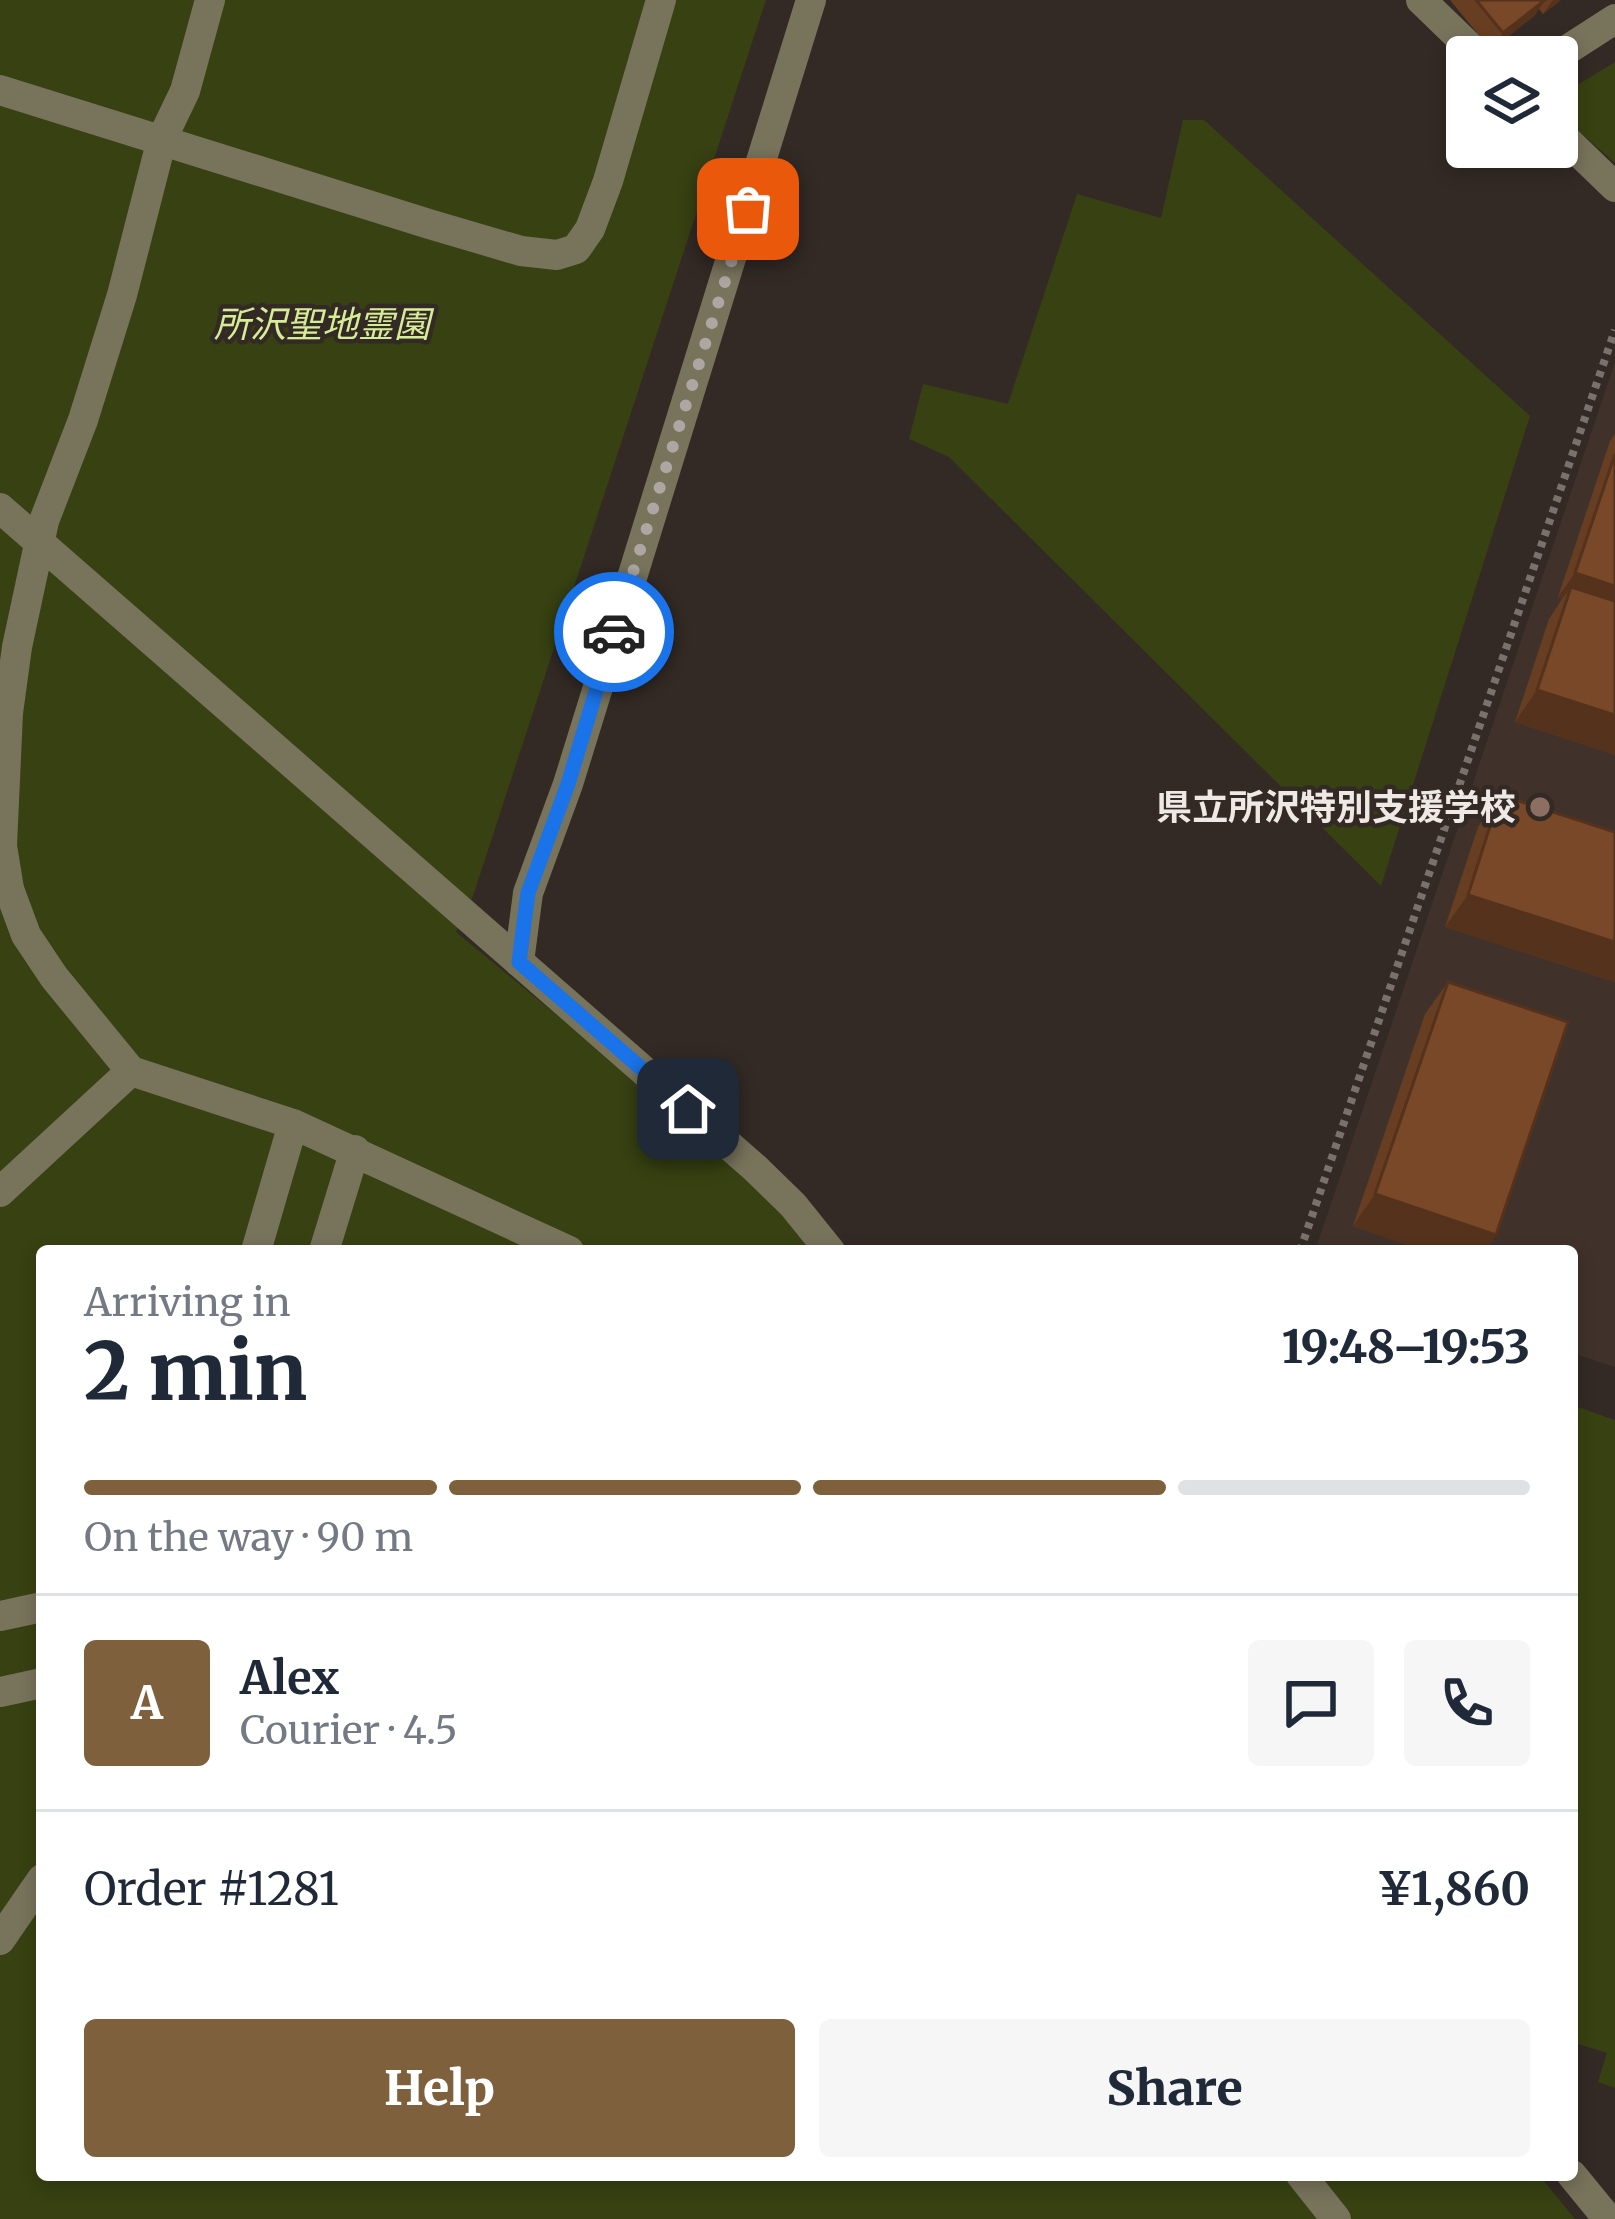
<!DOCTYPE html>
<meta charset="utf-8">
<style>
:root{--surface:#fff;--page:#f6f6f7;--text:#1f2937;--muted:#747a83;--line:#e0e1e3;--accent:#7e613c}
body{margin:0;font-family:Merriweather,"Noto Sans JP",serif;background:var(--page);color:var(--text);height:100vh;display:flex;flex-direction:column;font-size:45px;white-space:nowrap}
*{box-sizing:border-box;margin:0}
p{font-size:39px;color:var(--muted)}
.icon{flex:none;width:66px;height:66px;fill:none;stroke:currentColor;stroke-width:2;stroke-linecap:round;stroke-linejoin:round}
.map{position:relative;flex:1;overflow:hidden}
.side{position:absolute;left:36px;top:1245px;width:1542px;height:936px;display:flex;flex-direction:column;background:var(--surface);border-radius:12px;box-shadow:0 6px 18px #0003}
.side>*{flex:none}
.controls{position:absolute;left:1446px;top:36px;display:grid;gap:24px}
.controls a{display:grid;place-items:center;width:132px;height:132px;border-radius:12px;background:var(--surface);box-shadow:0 6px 18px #0003;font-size:60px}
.pin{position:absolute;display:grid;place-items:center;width:102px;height:102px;color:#fff;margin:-51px;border-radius:24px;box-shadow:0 6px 18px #0006}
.courier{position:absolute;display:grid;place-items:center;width:120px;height:120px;margin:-60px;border:9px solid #1a73e8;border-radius:50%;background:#fff;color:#222;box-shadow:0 3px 15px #0007}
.summary em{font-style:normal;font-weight:800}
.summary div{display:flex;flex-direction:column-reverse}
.summary{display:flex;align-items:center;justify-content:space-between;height:204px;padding:0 48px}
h1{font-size:78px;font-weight:800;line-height:90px}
.bar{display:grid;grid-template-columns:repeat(4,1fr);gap:18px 12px;align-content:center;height:144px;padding:0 48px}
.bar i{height:15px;border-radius:9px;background:var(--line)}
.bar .on{background:var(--accent)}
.bar p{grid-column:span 4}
.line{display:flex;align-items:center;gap:30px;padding:0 48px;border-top:3px solid var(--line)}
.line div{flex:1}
.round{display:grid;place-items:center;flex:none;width:126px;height:126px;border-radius:12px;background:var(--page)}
.action{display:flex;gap:24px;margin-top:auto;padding:24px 48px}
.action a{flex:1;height:138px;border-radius:12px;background:var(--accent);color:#fff;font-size:48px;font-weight:800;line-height:138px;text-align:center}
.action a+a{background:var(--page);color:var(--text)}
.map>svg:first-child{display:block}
</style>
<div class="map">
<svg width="1615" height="2219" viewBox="0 0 1615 2219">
<rect width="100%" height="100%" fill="#332a25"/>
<!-- built -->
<path fill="#40322a" d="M1615,362V1367L1572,1353V1251H1315Z"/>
<!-- green -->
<path fill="#384112" d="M0,0H766L473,896L456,932L752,1176L810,1251H42V2175H1539L1575,2219H0Z
M1615,62V163L1559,114L1561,95Z
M1183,120H1204L1530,416L1381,886L949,457L909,439L923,384L1008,404L1077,194L1161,218Z
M1572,1405L1615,1420V2088L1598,2082L1607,2053L1572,2042Z"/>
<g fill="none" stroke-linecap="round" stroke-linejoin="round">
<!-- path -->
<path stroke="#79716d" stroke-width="8" stroke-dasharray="6 6" stroke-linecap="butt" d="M1300,1251L1615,330"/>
<!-- minor -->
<path stroke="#78735b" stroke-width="30" d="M210,0L185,91L162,139L122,295L83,420L44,521L17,647L8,713L2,846L9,889L26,935L54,977L131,1071L293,1124L569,1251
M1421,0L1480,57
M1556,57L1615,19
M0,90L429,224L521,251L557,255L576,249L590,229L608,181L661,0
M1557,131L1615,187
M0,508L755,1168L793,1205L830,1251
M519,962L528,893L568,784L811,0
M0,1192L131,1071
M256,1251L293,1124
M324,1251L355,1150
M0,1616L42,1607
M0,1692L42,1683
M0,1940L42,1879
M1301,2175L1336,2219
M1572,2175L1608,2219"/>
</g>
<!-- wall -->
<path fill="#683e22" d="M1450,0H1561L1543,14L1539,9L1534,16L1491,50Z
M1615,434V755L1515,722L1549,619L1562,599L1558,597L1610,441Z
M1500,795L1615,832V982L1445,927L1478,827Z
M1448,982L1496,1235L1485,1251H1425L1353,1226L1425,1014Z"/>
<!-- shaded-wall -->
<path fill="#55321c" d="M1545,0L1534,16L1491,50L1503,33Z
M1553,0H1561L1543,14Z
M1575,573L1615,586V616L1571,587L1562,599L1558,597Z
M1537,690L1615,715V755L1515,722Z
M1468,895L1615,942V982L1445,927Z
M1375,1194L1496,1235L1485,1251H1425L1353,1226Z"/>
<!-- building -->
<path fill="#794828" stroke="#55321c" stroke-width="3" d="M1476,0H1545L1503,33Z
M1615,454V586L1575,573Z
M1571,587L1615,601V715L1537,690Z
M1500,795L1615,832V942L1468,895Z
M1448,982L1568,1022L1496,1235L1375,1194Z"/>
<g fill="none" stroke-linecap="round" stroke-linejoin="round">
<!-- done -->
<path stroke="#ada6a2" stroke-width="12" stroke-dasharray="0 21.6" d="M614,632L748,209"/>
<!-- route -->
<path stroke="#1a73e8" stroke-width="15" d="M614,632L568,784L528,893L519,962L688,1109"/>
</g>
<!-- markers -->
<circle fill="#8d6e63" stroke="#332a25" stroke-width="4.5" cx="1540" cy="807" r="12"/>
<g text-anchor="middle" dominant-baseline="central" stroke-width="9" stroke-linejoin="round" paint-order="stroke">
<!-- park labels -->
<g font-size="36" font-style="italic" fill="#d7ec96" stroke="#332a25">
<text x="322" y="324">所沢聖地霊園</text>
</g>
<!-- poi labels -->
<g font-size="36" font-weight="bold" fill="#efe9e6" stroke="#332a25" text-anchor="end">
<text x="1516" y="807">県立所沢特別支援学校</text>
</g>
</g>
</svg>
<div class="controls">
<a><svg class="icon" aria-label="layers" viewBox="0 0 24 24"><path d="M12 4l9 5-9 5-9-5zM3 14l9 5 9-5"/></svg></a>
</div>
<div class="pin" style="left:748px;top:209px;background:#ea580c"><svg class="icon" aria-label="bag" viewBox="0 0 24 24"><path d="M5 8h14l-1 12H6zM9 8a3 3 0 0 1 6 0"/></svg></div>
<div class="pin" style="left:688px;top:1109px;background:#1f2937"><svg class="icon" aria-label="home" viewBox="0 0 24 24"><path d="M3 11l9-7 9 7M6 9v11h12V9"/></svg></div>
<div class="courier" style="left:614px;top:632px"><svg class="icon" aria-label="car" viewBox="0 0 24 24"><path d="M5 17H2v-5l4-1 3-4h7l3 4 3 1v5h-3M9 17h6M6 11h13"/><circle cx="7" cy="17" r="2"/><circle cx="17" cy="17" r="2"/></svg></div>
<section class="side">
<div class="summary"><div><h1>2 min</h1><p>Arriving in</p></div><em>19:48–19:53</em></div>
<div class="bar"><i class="on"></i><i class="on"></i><i class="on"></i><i></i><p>On the way · 90 m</p></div>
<div class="line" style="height:216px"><b class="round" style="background:var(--accent);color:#fff">A</b><div><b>Alex</b><p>Courier · 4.5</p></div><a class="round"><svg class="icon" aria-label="chat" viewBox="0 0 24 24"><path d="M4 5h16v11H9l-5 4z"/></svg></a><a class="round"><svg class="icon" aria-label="phone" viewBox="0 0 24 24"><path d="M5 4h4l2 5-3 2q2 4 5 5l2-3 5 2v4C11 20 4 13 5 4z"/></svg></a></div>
<div class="line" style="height:156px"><div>Order #1281</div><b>¥1,860</b></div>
<div class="action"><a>Help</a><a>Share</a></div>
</section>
</div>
